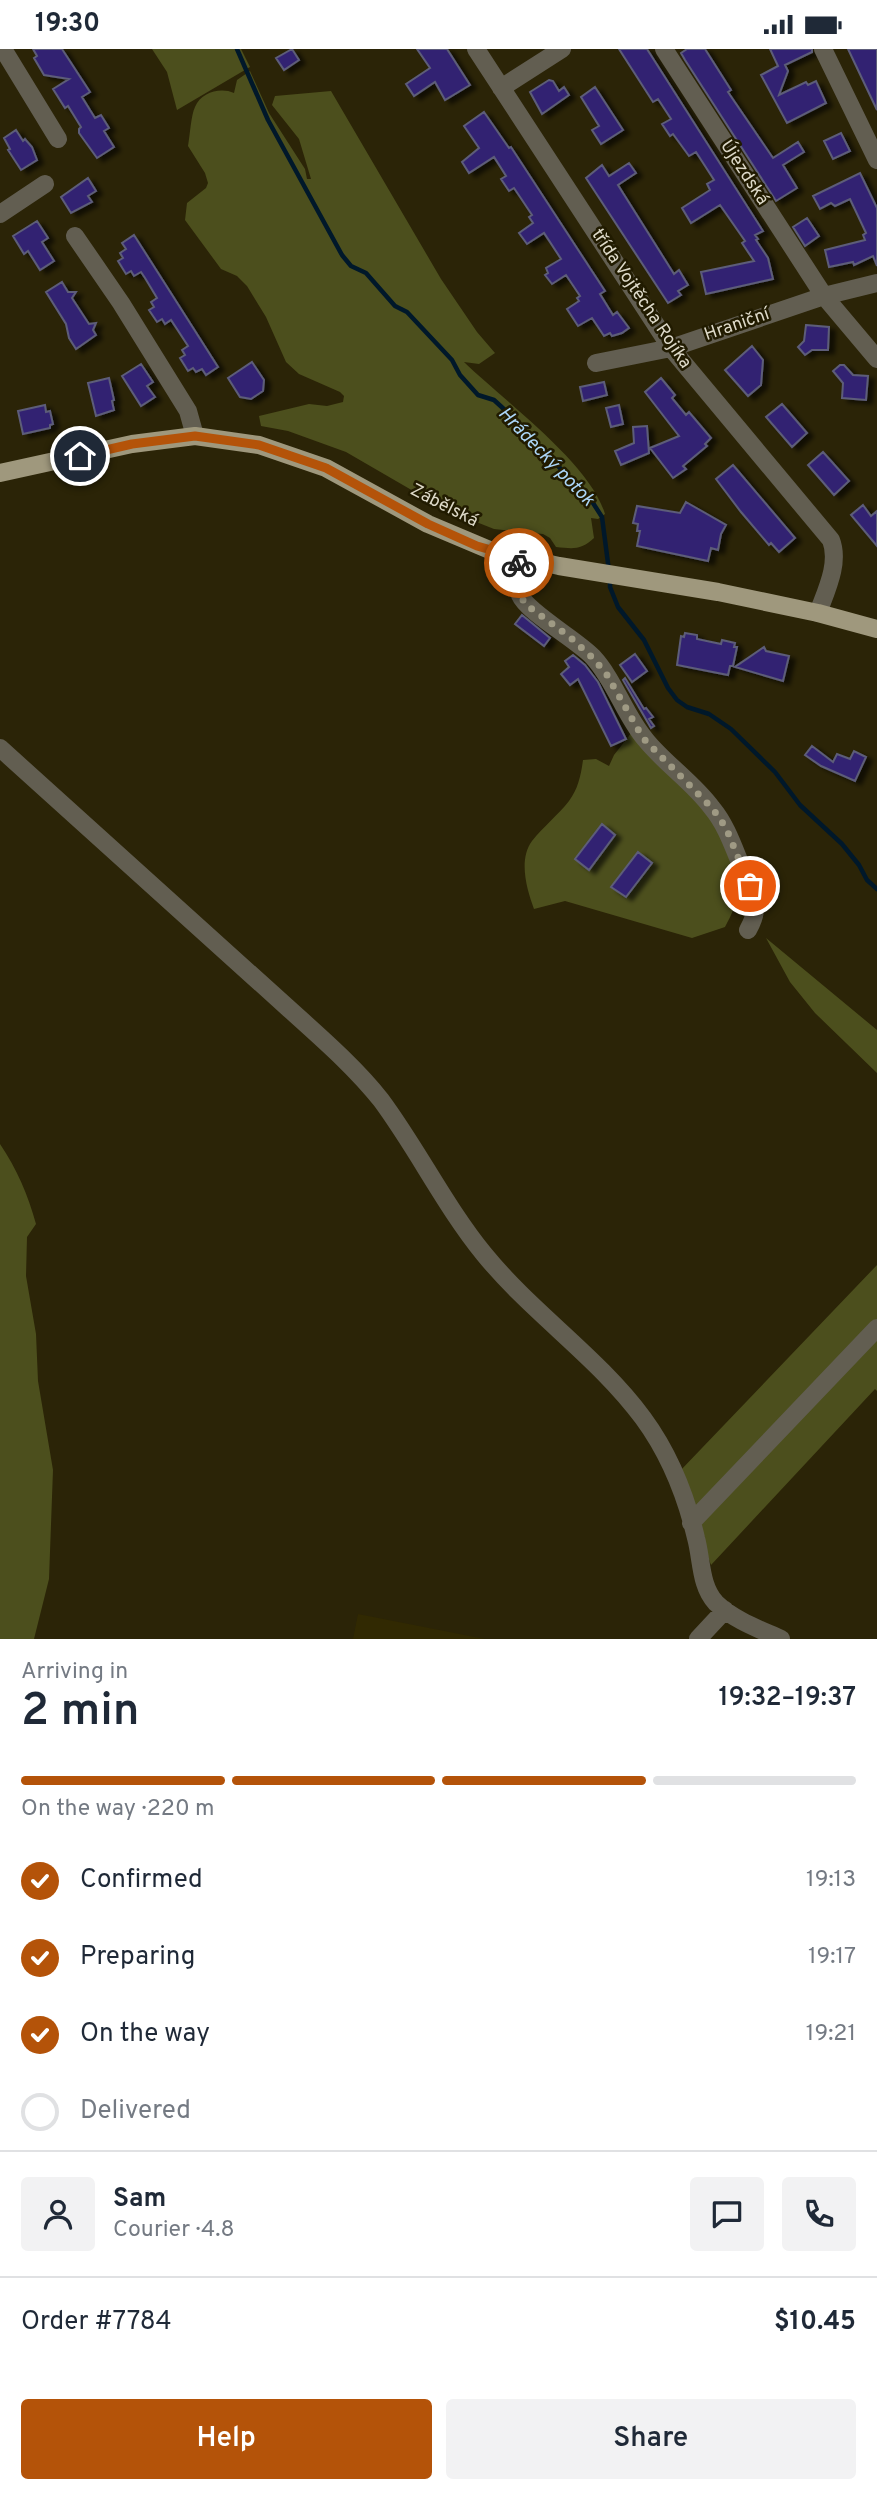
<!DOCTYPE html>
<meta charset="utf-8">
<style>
:root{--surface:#fff;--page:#f2f2f3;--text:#1f2937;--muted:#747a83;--line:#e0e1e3;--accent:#b45309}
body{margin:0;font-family:Overpass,sans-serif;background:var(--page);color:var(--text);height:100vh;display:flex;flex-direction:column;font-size:26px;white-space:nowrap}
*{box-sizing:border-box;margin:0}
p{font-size:23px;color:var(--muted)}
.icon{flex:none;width:38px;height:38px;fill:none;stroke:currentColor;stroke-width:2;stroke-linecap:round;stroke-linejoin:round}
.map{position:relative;height:1590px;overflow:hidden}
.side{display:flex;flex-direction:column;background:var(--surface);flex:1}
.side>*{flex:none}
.pin{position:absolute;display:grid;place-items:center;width:60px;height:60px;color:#fff;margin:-30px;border:4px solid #fff;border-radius:50%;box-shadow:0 2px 7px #0007}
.courier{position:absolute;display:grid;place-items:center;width:70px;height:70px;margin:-35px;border:5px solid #b45309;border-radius:50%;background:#fff;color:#222;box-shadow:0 2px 9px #0007}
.overview em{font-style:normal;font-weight:600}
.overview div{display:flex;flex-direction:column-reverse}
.overview{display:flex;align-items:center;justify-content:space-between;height:119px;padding:0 21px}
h1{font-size:46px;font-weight:600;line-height:52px}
.bar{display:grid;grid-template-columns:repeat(4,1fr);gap:10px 7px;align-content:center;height:84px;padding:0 21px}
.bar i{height:9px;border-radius:5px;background:var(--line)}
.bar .current{background:var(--accent)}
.bar p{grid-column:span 4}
.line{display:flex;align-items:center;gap:18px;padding:0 21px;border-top:2px solid var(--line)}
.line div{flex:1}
.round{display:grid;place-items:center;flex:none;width:74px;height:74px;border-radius:7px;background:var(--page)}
ol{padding:0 21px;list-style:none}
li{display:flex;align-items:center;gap:21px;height:77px}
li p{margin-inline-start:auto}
li .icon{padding:7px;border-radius:50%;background:var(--accent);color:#fff;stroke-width:4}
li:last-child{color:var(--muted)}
li i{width:38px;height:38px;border:4px solid var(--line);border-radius:50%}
.primary-button{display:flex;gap:14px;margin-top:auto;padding:14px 21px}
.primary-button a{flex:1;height:80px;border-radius:7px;background:var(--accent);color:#fff;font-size:28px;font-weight:600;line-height:80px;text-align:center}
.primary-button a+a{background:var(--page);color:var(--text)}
.status{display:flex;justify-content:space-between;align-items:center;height:49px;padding:0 35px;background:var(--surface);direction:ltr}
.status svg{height:19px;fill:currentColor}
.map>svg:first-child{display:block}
</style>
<div class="status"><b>19:30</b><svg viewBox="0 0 49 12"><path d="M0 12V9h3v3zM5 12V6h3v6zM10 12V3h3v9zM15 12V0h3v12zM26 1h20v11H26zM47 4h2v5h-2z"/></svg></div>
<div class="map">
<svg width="877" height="1590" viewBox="0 0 877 1590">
<defs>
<filter id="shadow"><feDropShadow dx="6" dy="3.5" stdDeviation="2" flood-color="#0009"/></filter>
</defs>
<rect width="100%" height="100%" fill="#2b2407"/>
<!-- built -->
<path fill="#312902" d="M358,1565L485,1590H353Z"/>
<!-- green -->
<path fill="#4c4f1d" d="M152,0H241L250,18L177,61L167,23Z
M250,22L269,64L305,120L307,130H311L299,90L272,56L275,47L331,42L441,230L477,283L495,304L479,315L464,313C503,351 590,414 605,465L598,470L591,469L594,489C581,501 574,500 556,498L550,489L543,485L494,480L446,461L346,403L288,382L261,377L259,367L309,355L327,357L343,353L344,347L340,343L299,325L286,313L266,268L247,237L237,227L221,220L185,171L187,154L206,139L208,134L205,124L188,97C190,86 191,66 195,58C201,43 221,38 234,44L237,31Z
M632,683C675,727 752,789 734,858C732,865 728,872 725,878L692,889L565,852L534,860C527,841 518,811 532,792C543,778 558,766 569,752C578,740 581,726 583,711L596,710L609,717L614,706Z
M766,889L877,981V1024L815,964L790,933Z
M0,1095C17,1120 28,1146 36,1175L27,1188L26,1227L36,1285L38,1332L53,1421L49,1530L34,1590H0Z
M877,1216V1342L875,1340L711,1516L679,1423Z"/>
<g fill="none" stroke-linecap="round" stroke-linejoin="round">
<!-- stream -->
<path stroke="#00182a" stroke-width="4.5" d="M237,0L268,71L342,206L351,217L366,224L395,257L407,263L452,311L460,326L478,346L494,351L506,362L593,454L602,468L609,522
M610,531V538L618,558L644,591L668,639L677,651L687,658L709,665L731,680L775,723L800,756L842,795L859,816L867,831L877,840"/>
</g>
<!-- building -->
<path fill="#332472" stroke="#5d5d79" stroke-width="2" filter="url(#shadow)" d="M33,0H62L90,43L82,48L95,69L101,66L109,79L104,82L114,98L97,109L79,84V80L81,78L68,57L65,59L53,40L69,30L44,26L34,9L37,7Z
M292,0L299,11L284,21L276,9Z
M417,0H447L470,36L445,51L435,33L414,47L406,35L430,19Z
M619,0H647L763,182L755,186L758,190L756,191L768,209L773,230L706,245L701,223L754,212L742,194L745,192L720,156L691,174L682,159L710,141L707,135L714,131L696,103L689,107L673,85L670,87L662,75L671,70L658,50L653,53Z
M687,0H705L731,41L728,43L773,109L798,93L804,103L783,116L797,139L776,152L685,11L681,4Z
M770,0H812V3L785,16L788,22L779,46L806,33L808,36L816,32L826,54L787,74L761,26L778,17Z
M848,0H877V61L867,40Z
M549,31L553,32L559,42L564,38L569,46L542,65L530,43Z
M595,38L623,81L601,95L592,81L599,77L581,48Z
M484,63L509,99L511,98L605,242L600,245L613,266L617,263L629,279L622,284L612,287L610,284L604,287L592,269L578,277L567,260L579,252L577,249L580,247L566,226L552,235L545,226L548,224L546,219L561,210L544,184L527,195L519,184L533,174L529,168L532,166L514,139L509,142L501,130L506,127L494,108L469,124L462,113L479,99L464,77Z
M16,81L23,92L25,90L32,98L37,111L21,121L8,101L10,100L4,89Z
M841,84L850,102L833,110L824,92Z
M629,114L636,124L618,136L674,225L679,221L688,236L678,242L681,246L668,254L586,129L602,116L609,127Z
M860,124L877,159V217L873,207L854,216L853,213L829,218L825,201L865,191L863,186L866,184L850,150L835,157L831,154L820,160L813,147Z
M88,129L96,142L88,147L92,153L71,164L61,148Z
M807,169L819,187L805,197L793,178Z
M37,172L48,189L42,193L54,212L40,221L28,202L24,205L13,187Z
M134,186L218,318L206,326L202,320L196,323L193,319L188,322L180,309L185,306L182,301L188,297L171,271L165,275L162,270L157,273L149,261L154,258L151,253L157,249L145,229L141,223L134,227L131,222L126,225L118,212L123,209L120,204L126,200L122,194Z
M62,233L68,243H76L72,249L89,275L96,274L93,281L96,286L76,300L69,289L66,275L46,243Z
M806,276L829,278L828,301H812L805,306L798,298L804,292Z
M752,297L763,311L761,336L748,347L725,321Z
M252,313L264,331L263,342L251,350L240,348L228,329Z
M141,315L153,333L147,337L155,348L141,357L122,327Z
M840,316H844L853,326L868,327L866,351L842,349L843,334L833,322Z
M109,329L114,351L112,352L114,361L96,367L88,334Z
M661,329L675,346L672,349L686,366L689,363L711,389L705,395L707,397L683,417L686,420L673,429L650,399L679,387L645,343Z
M604,333L607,346L583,352L580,338Z
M782,355L807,384L792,398L766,368Z
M45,356L46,363L50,362L53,375L50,376V379L23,385L18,362Z
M619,356L623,375L611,378L606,359Z
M647,377L649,404L621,416L615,402L634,394L633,378Z
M823,403L849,432L834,446L808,416Z
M733,416L795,489L779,503L771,494L769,496L741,463L716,430Z
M686,453L726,476L721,485L718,501L711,499L708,512L637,497L640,482H637L638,475L633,474L637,457L680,464Z
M863,456L871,467L877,462V497L851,466Z
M522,566L550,589L544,597L515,575Z
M685,584L697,586V590L721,595L722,591L735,594L734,598H737L733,617H730L728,626L677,616L681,587L684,588Z
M764,598L766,602L789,607L783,632L735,618Z
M635,605L647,622L632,633L620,616Z
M573,606L585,616L598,633L626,690L611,697L578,630L570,636L561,625L569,618L565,612Z
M625,629L644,660L646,659L653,668L649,670L654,677L651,679L623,631Z
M812,697L833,713L837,705L850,710L854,702L866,708L855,732L821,717L805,706Z
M602,775L615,786L589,821L575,810Z
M638,803L652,814L626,848L611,838Z"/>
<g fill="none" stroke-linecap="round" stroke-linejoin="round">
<!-- minor -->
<path stroke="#625e51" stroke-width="18" d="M3,0L58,90
M476,0L671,299L831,491C840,514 826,542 818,564
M664,0L824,247L877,310
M823,0L877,111
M501,39L562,0
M0,165L45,135
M75,187L121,254L188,362L195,387
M596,314L671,299L824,247L877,234
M519,509C519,520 516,535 520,546C527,563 577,591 593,608C615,632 624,665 645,690C665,715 693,733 712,759C727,777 734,800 743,821C753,845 762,857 748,881
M0,699L287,958C319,987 354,1017 381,1051C418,1101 445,1157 484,1205C532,1264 598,1308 643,1369C668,1403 686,1447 696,1489C702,1511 700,1537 716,1554C734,1571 759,1580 781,1590
M691,1474L877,1279
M698,1590L725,1561"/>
<!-- major -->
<path stroke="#9f987d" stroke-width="18" d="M0,424L132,395L195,387L259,396L326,419L428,475L492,502L559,517L718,543L818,564L877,580"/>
</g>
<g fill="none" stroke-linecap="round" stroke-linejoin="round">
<!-- done -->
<path stroke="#9f9a84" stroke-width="7" stroke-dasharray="0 12.6" d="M519,514L520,545L525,555L570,588L594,610L607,626L643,689L713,760L726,779L750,837"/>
<!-- route -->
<path stroke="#b45309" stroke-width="9" d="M80,407L132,395L195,387L259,396L326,419L428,475L477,497L519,509V514"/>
</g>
<g text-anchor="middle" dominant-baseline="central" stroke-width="5" stroke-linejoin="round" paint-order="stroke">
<!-- street labels -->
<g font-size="18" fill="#ddd9c8" stroke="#211b00">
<text transform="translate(744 124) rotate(57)">Újezdská</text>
<text transform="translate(641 250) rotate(56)">třída Vojtěcha Rojíka</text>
<text transform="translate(737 276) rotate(-19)">Hraniční</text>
<text transform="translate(444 457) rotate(27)">Zábělská</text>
</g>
<!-- water labels -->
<g font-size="19" font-style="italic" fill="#acd6f7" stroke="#211b00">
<text transform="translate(546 408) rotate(46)">Hrádecký potok</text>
</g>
</g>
</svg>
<div class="pin" style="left:750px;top:837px;background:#ea580c"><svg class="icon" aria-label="bag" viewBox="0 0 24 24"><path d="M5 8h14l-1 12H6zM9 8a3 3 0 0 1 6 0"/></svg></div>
<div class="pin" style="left:80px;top:407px;background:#1f2937"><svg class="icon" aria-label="home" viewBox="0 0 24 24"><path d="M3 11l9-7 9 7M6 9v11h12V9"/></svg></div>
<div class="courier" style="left:519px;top:514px"><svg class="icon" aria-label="bike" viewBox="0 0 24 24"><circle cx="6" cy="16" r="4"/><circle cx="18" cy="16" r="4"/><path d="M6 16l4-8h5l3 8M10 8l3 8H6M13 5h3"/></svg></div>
</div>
<section class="side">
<div class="overview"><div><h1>2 min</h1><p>Arriving in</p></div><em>19:32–19:37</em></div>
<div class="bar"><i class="current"></i><i class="current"></i><i class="current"></i><i></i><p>On the way · 220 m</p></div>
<ol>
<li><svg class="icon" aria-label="check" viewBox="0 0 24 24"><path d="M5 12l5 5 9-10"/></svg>Confirmed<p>19:13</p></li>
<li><svg class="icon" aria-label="check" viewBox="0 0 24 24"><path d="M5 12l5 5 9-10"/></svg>Preparing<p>19:17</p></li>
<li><svg class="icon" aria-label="check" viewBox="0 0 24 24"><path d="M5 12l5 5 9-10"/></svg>On the way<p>19:21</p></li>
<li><i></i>Delivered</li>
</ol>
<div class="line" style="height:126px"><a class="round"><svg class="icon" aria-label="person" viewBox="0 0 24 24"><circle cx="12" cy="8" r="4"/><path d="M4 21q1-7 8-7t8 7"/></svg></a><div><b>Sam</b><p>Courier · 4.8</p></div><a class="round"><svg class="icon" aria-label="chat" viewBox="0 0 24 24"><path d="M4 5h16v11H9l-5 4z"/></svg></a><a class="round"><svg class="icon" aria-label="phone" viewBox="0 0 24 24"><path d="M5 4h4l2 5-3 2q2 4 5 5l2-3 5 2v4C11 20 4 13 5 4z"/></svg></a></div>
<div class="line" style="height:91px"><div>Order #7784</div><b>$10.45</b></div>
<div class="primary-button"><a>Help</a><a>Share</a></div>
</section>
